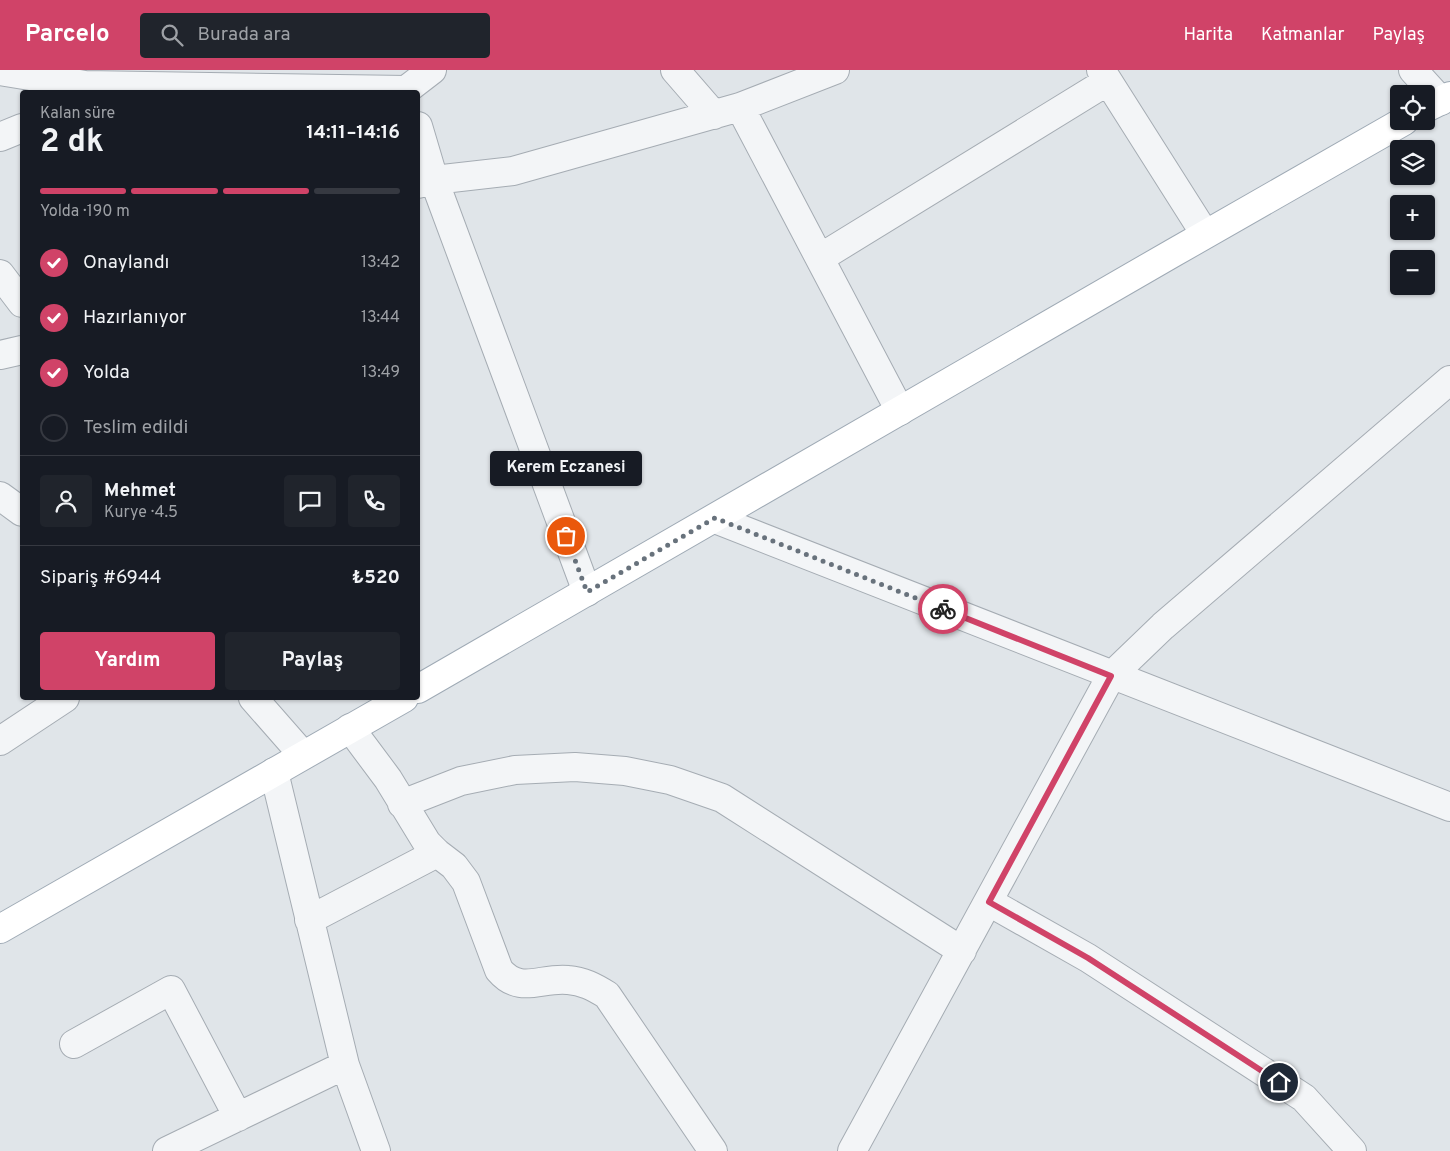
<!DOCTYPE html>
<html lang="tr">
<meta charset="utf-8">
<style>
:root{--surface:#171b24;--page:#20242c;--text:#f1f3f6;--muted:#9ea1a6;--line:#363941;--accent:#d04368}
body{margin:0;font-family:Overpass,sans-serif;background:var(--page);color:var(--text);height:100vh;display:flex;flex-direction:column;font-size:19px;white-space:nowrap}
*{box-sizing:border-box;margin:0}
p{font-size:16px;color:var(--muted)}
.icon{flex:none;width:28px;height:28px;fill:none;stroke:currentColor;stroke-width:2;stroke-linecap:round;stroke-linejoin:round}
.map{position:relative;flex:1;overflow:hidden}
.drawer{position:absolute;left:20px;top:20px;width:400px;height:610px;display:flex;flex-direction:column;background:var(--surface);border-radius:5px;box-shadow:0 1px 4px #0004}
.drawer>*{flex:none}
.buttons{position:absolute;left:1390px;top:15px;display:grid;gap:10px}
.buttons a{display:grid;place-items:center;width:45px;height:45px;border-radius:5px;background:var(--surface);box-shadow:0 1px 4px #0004;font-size:25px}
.pin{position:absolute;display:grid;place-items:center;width:42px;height:42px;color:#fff;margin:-21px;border:2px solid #fff;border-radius:50%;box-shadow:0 1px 5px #0007}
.courier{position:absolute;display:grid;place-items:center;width:50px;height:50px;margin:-25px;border:4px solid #d04368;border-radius:50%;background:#fff;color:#222;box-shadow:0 1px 6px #0007}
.bubble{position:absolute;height:35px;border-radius:5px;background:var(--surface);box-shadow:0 1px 4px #0004;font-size:16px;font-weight:700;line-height:35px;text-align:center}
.overview em{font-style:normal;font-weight:700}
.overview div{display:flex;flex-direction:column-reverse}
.overview{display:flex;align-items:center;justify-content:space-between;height:85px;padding:0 20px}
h1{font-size:32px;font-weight:700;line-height:38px}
.bar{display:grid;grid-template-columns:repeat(4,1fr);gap:8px 5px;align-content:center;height:60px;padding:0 20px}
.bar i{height:6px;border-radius:4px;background:var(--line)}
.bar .current{background:var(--accent)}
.bar p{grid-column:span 4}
.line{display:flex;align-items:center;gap:12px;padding:0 20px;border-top:1px solid var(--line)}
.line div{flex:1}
.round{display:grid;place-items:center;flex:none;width:52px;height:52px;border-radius:5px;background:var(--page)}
ol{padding:0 20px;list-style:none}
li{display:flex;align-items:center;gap:15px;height:55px}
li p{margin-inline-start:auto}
li .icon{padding:5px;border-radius:50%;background:var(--accent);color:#fff;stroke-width:4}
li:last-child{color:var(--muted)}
li i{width:28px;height:28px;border:2px solid var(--line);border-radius:50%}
.primary-button{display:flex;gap:10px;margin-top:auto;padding:10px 20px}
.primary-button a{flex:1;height:58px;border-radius:5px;background:var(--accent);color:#fff;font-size:20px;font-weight:700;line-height:58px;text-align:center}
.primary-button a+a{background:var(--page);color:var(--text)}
header{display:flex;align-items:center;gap:30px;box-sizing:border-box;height:70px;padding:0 25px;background:var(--accent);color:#fff}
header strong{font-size:24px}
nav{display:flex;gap:28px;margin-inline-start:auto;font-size:18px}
.search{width:350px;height:45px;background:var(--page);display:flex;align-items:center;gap:12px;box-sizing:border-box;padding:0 18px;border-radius:5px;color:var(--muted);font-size:19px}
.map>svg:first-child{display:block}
</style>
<header>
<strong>Parcelo</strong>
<div class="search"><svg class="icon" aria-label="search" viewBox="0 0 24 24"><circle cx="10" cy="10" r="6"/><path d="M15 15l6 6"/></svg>Burada ara</div>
<nav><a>Harita</a><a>Katmanlar</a><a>Paylaş</a></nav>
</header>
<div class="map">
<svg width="1450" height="1081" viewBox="0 0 1450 1081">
<rect width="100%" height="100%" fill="#e0e5e9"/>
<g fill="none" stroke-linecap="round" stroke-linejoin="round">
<defs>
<path id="minor" d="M675,0L714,45
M1101,0L1205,164
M1413,0L1441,31
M0,1L85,15L406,20L432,0
M740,37L900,341
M418,56L434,110L587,522
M0,67L22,58
M418,114L434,110L513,101L740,37L835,0
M820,188L1108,11
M0,204L22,233
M0,285L22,280
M0,426L22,442
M715,449L1450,737
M253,628L303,685
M350,658L388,709L427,773L437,783L454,796L466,812L499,900C520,925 541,907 568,910C583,911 594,917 607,925L713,1081
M0,671L65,628
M274,702L345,995L376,1081
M402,734L461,711L515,700L575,697L625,701L670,710L722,728L962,881
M989,832L1088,888L1304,1028L1352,1081
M309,850L437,783
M74,974L171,920L238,1047
M167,1081L345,995
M852,1081L1111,606L1163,556L1450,310"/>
<path id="major" d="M1426,38L1450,26
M418,619L1173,183L1404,51
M0,859L404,628"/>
</defs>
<!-- minor casing -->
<use href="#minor" stroke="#a5acb3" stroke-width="30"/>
<!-- major casing -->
<use href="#major" stroke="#9faab5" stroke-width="30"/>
<!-- minor -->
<use href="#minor" stroke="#f3f5f7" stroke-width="28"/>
<!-- major -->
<use href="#major" stroke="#fff" stroke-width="28"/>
</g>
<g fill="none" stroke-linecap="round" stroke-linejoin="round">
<!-- done -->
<path stroke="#68727c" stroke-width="5" stroke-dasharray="0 9" d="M566,466L587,522L715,448L943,539"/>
<!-- route -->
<path stroke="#d04368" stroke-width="6" d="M943,539L1111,606L989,832L1088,888L1279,1012"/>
</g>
</svg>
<div class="buttons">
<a><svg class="icon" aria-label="locate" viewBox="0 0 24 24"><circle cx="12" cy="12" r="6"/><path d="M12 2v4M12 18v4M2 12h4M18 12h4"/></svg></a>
<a><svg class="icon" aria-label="layers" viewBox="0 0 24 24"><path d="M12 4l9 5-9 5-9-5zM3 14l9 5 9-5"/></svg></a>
<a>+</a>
<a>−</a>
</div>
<div class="pin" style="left:566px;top:466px;background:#ea580c"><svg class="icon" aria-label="bag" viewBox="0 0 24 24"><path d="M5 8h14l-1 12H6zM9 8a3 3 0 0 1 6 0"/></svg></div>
<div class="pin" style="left:1279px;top:1012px;background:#1f2937"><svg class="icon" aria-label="home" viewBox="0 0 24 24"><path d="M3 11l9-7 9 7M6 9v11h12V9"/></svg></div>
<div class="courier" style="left:943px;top:539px"><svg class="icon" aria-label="bike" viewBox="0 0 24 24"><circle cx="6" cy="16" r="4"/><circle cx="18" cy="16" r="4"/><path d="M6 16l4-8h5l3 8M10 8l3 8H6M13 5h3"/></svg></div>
<div class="bubble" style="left:490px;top:381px;width:152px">Kerem Eczanesi</div>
<section class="drawer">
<div class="overview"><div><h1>2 dk</h1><p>Kalan süre</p></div><em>14:11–14:16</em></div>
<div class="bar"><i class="current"></i><i class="current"></i><i class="current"></i><i></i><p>Yolda · 190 m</p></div>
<ol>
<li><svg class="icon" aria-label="check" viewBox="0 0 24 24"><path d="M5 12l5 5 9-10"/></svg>Onaylandı<p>13:42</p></li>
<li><svg class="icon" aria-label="check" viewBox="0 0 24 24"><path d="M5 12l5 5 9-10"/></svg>Hazırlanıyor<p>13:44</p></li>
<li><svg class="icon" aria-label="check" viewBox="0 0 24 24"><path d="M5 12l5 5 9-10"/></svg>Yolda<p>13:49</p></li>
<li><i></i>Teslim edildi</li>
</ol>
<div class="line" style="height:90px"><a class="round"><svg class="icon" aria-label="person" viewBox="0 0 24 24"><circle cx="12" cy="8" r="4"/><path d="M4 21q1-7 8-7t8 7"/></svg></a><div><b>Mehmet</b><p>Kurye · 4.5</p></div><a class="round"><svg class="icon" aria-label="chat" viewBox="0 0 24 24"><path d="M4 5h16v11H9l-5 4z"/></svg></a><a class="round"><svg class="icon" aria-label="phone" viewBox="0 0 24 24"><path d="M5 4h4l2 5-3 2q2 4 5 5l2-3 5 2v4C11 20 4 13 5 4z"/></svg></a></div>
<div class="line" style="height:65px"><div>Sipariş #6944</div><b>₺520</b></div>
<div class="primary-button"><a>Yardım</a><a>Paylaş</a></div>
</section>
</div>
